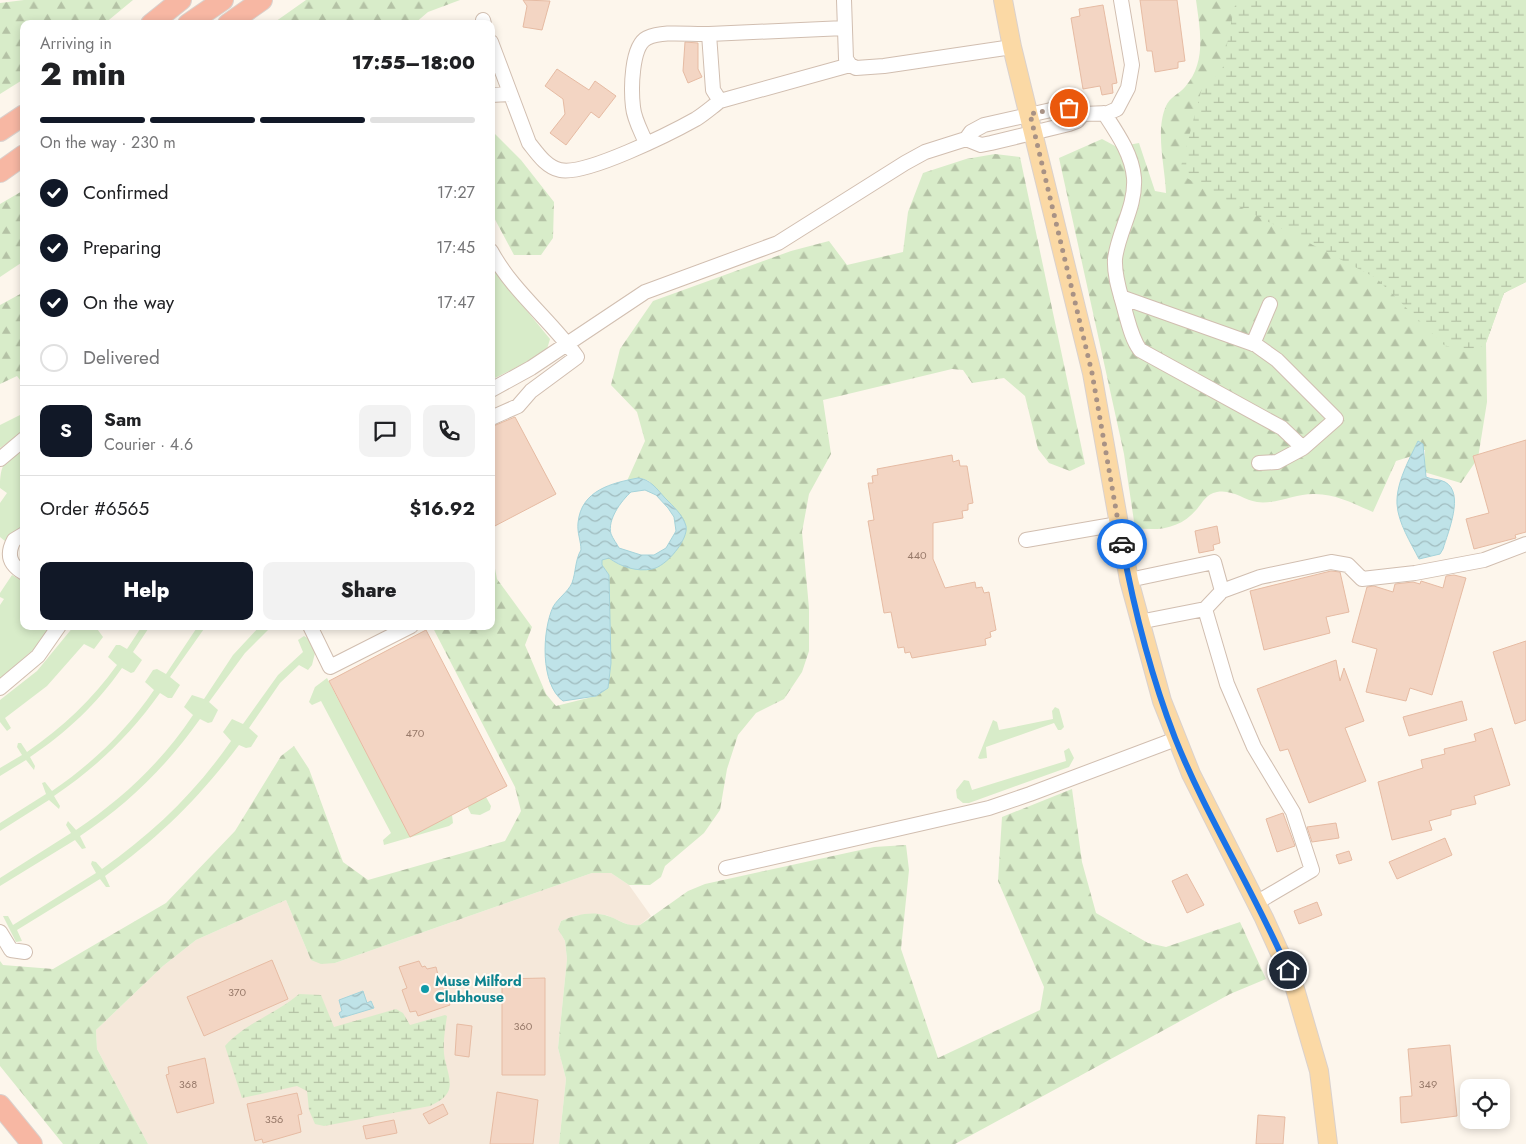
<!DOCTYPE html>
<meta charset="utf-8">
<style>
:root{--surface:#fff;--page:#f2f2f2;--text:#202124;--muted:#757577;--line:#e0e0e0;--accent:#111827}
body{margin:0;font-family:Jost,sans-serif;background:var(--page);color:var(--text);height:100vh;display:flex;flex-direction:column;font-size:19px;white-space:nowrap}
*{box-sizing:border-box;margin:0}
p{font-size:16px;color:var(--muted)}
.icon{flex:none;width:28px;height:28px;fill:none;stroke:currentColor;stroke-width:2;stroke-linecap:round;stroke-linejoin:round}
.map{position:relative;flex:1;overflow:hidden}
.details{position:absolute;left:20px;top:20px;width:475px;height:610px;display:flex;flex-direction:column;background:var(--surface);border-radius:10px;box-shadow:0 2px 8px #0003}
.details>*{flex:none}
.buttons{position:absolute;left:1460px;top:1079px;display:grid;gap:10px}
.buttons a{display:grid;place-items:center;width:50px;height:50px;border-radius:10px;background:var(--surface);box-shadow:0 2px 8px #0003;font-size:25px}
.pin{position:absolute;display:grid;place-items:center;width:42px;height:42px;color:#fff;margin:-21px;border:2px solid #fff;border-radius:50%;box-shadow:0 1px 5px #0007}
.courier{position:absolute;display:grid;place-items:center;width:50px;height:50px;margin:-25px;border:4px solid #1a73e8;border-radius:50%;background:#fff;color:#222;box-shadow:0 1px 6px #0007}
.headline em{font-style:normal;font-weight:800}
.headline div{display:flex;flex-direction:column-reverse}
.headline{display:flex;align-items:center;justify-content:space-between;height:85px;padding:0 20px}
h1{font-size:32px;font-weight:800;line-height:38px}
.bar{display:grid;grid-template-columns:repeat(4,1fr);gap:8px 5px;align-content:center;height:60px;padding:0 20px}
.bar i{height:6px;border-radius:4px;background:var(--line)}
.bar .current{background:var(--accent)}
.bar p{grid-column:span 4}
.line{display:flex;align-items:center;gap:12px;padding:0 20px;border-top:1px solid var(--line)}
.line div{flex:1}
.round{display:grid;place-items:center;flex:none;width:52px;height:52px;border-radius:10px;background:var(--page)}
ol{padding:0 20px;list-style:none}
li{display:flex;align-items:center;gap:15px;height:55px}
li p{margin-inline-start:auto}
li .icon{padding:5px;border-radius:50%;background:var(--accent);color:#fff;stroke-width:4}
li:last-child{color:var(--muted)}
li i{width:28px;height:28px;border:2px solid var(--line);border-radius:50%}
.cta{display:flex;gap:10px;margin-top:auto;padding:10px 20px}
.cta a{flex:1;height:58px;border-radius:10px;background:var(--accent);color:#fff;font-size:20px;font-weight:800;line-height:58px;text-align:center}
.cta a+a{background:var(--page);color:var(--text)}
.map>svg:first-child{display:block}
</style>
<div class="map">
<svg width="1526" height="1144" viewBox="0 0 1526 1144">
<defs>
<pattern id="forest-firs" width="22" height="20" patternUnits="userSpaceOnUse" patternTransform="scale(1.25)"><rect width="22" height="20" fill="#d8ecc9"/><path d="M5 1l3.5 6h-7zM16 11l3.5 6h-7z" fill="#b4c2a5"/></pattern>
<pattern id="wetland-marsh" width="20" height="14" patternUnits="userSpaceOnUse" patternTransform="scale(1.25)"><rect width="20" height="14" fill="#d8ecc9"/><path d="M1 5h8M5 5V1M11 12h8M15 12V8" fill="none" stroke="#b4c2a5"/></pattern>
<pattern id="water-waves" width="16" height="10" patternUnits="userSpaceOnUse" patternTransform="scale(1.25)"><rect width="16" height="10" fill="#bfe3e8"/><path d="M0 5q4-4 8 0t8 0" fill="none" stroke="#a0bbbe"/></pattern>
</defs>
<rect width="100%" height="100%" fill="#fdf6ec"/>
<!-- residential -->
<path fill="#f5e8da" d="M592,873H611L629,885L651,916L640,925L631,926L606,915L591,914L574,916L561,921L558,929L565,941L567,959L558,1048L566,1079L559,1144H148L97,1049L96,1030L163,966L196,940L286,900L311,960L335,963Z"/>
<!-- green -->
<path fill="#d8ecc9" d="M491,267L550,339L547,349L541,355L491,380Z
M24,413V431L0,448V425Z
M24,446V528L11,534L5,541L0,537V503L7,493L0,488C0,463 5,460 24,446Z
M12,575L24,582V626H52L34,649L0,679V605L4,599L0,597V593Z
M74,626H95L103,637L94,649L84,644L47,686L5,718L11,728L7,731L0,722V700L37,671Z
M142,626H150L133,652L142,660L134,672L131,673L122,668C96,705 67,732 30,757L35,766L34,770L26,760L0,776V768L22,755L17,747L18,743H21L27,752C63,727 92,700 117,665L108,657L116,645H120L127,649Z
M198,626H206L170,677L180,685L172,698H168L160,693C130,735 97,767 54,796L60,806L59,809L49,800L0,831V823L46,794L42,783L45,782L52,791C93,763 126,731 154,690L145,682L153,670L157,669L166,674Z
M260,626H272L245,653L209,702L218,710L212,722L208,723L200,719C167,766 128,804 80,836L86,848L82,849L75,840L0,886V878L71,833L66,825L68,821L76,830C122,799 162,762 193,715L184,707L192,695L204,699L233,655Z
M304,636L309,639L315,653L312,665L308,670L299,665L280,683L249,728L258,736L251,747L246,748L239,745C199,798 160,837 105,876L110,887H106L100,879L17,930L22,941L16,942L3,916H8L13,925L96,873L91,864L92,861L96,862L102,869C153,833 195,793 231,741L223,732L232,719L243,724L278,675L303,652L298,640Z
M327,678L410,836L452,815L453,823L449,826L384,845L383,840L391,833L321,701L312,705L309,702L315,687Z
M1055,707L1059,709L1064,727L1061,730H1058L1054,723L986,747L987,758L980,759L978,758L993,720L997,722L999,730L1053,719L1052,711Z
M1069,748L1074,758L1069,767L969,803H963L957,798L956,790L964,780L969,781L972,790L1066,761L1064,751Z
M486,797L491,806L490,810L480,815L471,814L467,806Z"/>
<!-- forest -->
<path fill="url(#forest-firs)" d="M24,0H133L104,24H24V79L0,94V3Z
M306,0H460L428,12L414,24H272Z
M1196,0H1526V282L1504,293L1486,343L1487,402L1478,458L1461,483L1424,472L1425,450L1413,451L1412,456L1396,461L1373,512C1354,504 1336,494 1315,494C1297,493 1274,505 1257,502C1244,500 1232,489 1217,492C1206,494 1203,502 1197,509C1180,529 1159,531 1135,528L1124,454L1059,158L1102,139L1117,147L1139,143L1155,191L1166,193C1165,166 1155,131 1166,106C1169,98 1180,93 1185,87C1207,62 1200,30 1196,0Z
M491,130L521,160L554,202L553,238L541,255H514L491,212Z
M995,154L1020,157L1085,464L1070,471L1049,463L1038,449L1025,396L1004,378L972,383L963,370L952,369L823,400L831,454L809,494L802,532L809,608V651L802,672L784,699L756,713L738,735L727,769L720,810L704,833L665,866L661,877L650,885H629L611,873H592L335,963L321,964L311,960L286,900L196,940L163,966L96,1030L97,1049L148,1144H63L0,1066V961L3,965L53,969L166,903L235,831L281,756L294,746L309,769L343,862L368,880L505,841L521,811L515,787L432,626H491V560L493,558L497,579L532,627L525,645L546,694L556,706L596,696L608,688L611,663L609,575L602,565V560L609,558C617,564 624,567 634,568C664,574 672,550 686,529L649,481L641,478L627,481L645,441L637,412L611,385L620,349L653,301L791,251L829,241L847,265L903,252L908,212L923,173L966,159Z
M24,190V261L0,277V204Z
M24,292V385L17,376L0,384V305Z
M1072,789L1082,862L1096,913L1148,943L1166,947L1240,922L1266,979L1230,994L955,1144H559L566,1079L558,1048L567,959L565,941L558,929L561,921C575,915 590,911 605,915C619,919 625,927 640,925L688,891L705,884L874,847L906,845L909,870L901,949L938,1058L1040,1010L1044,987L998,881L1002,817Z"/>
<!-- wetland -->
<path fill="url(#wetland-marsh)" d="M1238,0H1526V282L1504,293L1486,343L1471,354L1444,345L1376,278L1200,186L1187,178L1180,170L1202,88L1222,71L1234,8Z
M299,994L321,995L334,1027L396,1009L403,1013L410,1025L445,1015L447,1016C445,1030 442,1046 445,1060C451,1084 456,1094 430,1106L324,1126L315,1124L309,1110L307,1091L297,1086L242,1098L225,1046C245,1023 276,1014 299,994Z"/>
<!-- water -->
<path fill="url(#water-waves)" stroke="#a5d3da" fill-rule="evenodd" d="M1418,441L1423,444L1426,477C1432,480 1440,479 1445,482C1465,493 1448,532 1443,549L1440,554L1419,559C1411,543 1398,523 1397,504C1396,483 1409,460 1418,441Z
M638,478C650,479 657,489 665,498C673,506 683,515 686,526C689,539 666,567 652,569C637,572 621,567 609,558L602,560V565L609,575L611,663L608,688L596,696L563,701C540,684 542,631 553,607C558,598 568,592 572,583C576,572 575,560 581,550C581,541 577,533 578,523C581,490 612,483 638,478ZM645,490L656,495L668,508L674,517L676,531L666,548L654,555H641L619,548C617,544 613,539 611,534C607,520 621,501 631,492Z
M363,991L367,1003L371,1001L374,1008L341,1018L339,1013L342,1011L339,1000Z"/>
<!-- building -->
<path fill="#f3d5c3" stroke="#e6bba3" d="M523,0L550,1L542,30L523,27L527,6Z
M1140,0H1177L1185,61L1178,62V68L1155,72L1152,51H1147Z
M1103,5L1117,83L1112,84L1113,93L1102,95L1100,86L1083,89L1071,18L1080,16L1079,9Z
M685,42L698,43V69L702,77L688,83L683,71Z
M557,69L589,90L595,81L616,96L599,118L591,112L566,145L550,133L565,114L563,99L545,86Z
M515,417L556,494L491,528V427Z
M1526,440V532L1515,535L1516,538L1474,549L1466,519L1489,513L1473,456Z
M952,455L953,462L959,460L960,466H967L973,503L968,504V510L962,511L963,518L933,523V559L945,588L975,582L976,588L982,587L984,593L989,592L996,630L990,632L991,637L985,639L986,645L912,658L910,652L905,653L904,647L898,648L891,612L884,613L868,521L874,520L868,483H873L872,476L878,475L877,469Z
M1217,526L1220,543L1213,545L1214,550L1199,553L1195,531Z
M1331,571L1340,572L1349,612L1326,617L1330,633L1264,650L1250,591Z
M1454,575L1466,578L1432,695L1410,688L1406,701L1366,692L1377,649L1352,642L1367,587L1374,586L1393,592L1395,584L1413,582L1420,584L1421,581L1443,588L1446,576Z
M426,630L507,786L410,837L329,681Z
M1526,641V720L1515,724L1493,652Z
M1336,660L1340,681L1344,668L1364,721L1345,728L1366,781L1309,803L1288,749L1280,751L1257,689Z
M1462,701L1467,720L1409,736L1403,717Z
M1492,728L1510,785L1474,796L1476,804L1451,810V815L1429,821L1432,830L1392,840L1378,782L1423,768L1421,760L1445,754L1444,749L1476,741L1474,734Z
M1283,813L1295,846L1277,852L1266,819Z
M1336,823L1339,838L1312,842L1307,827Z
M1445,838L1452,855L1397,879L1389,862Z
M1349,851L1352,860L1339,864L1336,855Z
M1187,874L1204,905L1187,913L1172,881Z
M1317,902L1322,915L1299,924L1294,911Z
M272,960L288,999L204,1036L187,997Z
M419,961L422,967L425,966L427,969L436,967L440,983L444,982L448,994L446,996L450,1005L418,1016L416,1011L410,1012L402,990L407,988L399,967Z
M545,978V1075H502V979Z
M457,1024L472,1026L469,1057L455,1055Z
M1450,1045L1457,1116L1401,1123L1400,1097L1412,1096L1408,1049Z
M205,1058L214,1103L177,1113L166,1075L169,1074L168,1067Z
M497,1092L538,1100L533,1144H490Z
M297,1093L302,1114L298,1115L301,1132L263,1143L262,1139L255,1141L247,1104Z
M443,1104L448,1114L429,1124L423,1114Z
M1258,1115L1285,1117L1283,1144H1256Z
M394,1120L397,1133L366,1139L363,1126Z"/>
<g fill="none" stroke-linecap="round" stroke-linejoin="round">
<defs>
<path id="minor" d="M844,0L846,59L850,65L856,68L884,66L1012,47
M483,20L484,24
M845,28L709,34L713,90L720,101L850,65
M491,42L529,143C537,153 546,167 560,170C585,176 671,133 696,119C704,114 712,107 720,101
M491,95L510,94
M1104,113C1117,133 1132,154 1134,178C1136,207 1118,232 1115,259C1114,277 1121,295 1125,311C1129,325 1132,339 1140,350L1282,428L1303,448L1336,419L1277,360L1256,345L1121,297
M966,139L981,145L991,143L1069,124L1077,121L1083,114
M646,143C641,131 634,119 633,107C631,90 631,46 647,38C664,30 691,35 709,34
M491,251C513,292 551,320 577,357L531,391L518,406L491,418
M1253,344L1270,304
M491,390L531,368L645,292L778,243L905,163L925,152L966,139L971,132L984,125L1060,108L1076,110L1083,114L1108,113L1117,109L1128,88L1132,65L1121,0
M0,459L24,439
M1259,463L1277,462L1303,448
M24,534L14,540C6,555 10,565 24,573
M1026,540L1118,524
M1129,580L1214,562L1222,591
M1205,609L1222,591L1260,577L1331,562L1348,565L1362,579L1415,573L1484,560L1526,544
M1139,622L1205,609L1227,684L1254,747L1293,812L1312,870L1256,903
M310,626L330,667L411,626
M0,688L38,656L59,626
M726,868L989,808L1030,794L1176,739
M0,932L11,950L25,952"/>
<path id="major" d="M1003,0L1012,47L1092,373L1129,580L1162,701L1191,774L1264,918L1293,982L1319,1071L1328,1144"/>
<path id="highway" d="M151,24L181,0
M188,24L223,0
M228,24L262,0
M0,131L24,115
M0,172L24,155
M0,1105L32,1144"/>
</defs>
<!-- minor casing -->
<use href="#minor" stroke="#d1beb0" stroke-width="16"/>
<!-- major casing -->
<use href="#major" stroke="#dad1cd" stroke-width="20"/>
<!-- highway casing -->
<use href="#highway" stroke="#dad1cd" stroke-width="22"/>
<!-- minor -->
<use href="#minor" stroke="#fff" stroke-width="14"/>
<!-- major -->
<use href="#major" stroke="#fbd9a5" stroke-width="18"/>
<!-- highway -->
<use href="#highway" stroke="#f7b7a3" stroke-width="20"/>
</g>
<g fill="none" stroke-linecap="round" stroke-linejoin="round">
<!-- done -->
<path stroke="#a89285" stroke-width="5" stroke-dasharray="0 9" d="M1069,108H1060L1030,114L1092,373L1122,544"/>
<!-- route -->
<path stroke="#1a73e8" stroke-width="6" d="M1122,544C1134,609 1151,676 1175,738C1207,818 1254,891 1288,970"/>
</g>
<!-- markers -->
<circle fill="#0f9aa8" stroke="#fffaf3" stroke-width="2" cx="425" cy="989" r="5"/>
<g text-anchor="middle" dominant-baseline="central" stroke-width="4" stroke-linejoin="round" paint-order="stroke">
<!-- number labels -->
<g font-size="11" fill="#987a6a">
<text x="917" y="555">440</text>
<text x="415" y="733">470</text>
<text x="237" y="992">370</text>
<text x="523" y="1026">360</text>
<text x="188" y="1084">368</text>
<text x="1428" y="1084">349</text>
<text x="274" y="1119">356</text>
</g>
<!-- culture labels -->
<g font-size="14" font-weight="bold" fill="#0d838f" stroke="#fffaf3" text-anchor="start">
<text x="435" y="981">Muse Milford<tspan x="435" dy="16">Clubhouse</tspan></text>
</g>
</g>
</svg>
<div class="buttons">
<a><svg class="icon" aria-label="locate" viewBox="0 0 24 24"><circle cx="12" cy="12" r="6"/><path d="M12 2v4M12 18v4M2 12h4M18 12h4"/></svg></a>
</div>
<div class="pin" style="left:1069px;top:108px;background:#ea580c"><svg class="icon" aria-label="bag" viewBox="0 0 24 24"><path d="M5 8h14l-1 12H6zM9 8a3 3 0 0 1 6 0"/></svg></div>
<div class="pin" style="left:1288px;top:970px;background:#1f2937"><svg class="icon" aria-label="home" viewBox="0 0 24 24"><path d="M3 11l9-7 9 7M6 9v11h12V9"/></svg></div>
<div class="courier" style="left:1122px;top:544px"><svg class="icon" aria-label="car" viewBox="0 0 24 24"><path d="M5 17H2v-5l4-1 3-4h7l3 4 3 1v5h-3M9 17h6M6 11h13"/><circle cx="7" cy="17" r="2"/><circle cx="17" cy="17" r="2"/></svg></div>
<section class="details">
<div class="headline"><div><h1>2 min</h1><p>Arriving in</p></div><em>17:55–18:00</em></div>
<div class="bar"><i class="current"></i><i class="current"></i><i class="current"></i><i></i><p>On the way · 230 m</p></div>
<ol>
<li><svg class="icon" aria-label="check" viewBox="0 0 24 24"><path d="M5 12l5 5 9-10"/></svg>Confirmed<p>17:27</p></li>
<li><svg class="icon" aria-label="check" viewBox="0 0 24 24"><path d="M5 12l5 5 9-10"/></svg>Preparing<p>17:45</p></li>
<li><svg class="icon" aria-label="check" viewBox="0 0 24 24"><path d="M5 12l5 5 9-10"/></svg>On the way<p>17:47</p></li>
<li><i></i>Delivered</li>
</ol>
<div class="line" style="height:90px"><b class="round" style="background:var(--accent);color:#fff">S</b><div><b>Sam</b><p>Courier · 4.6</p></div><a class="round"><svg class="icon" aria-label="chat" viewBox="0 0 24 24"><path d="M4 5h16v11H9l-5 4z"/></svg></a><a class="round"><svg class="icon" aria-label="phone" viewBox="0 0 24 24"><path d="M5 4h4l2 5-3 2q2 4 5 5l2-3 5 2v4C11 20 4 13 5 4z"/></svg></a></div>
<div class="line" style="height:65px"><div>Order #6565</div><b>$16.92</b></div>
<div class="cta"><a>Help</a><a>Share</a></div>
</section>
</div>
